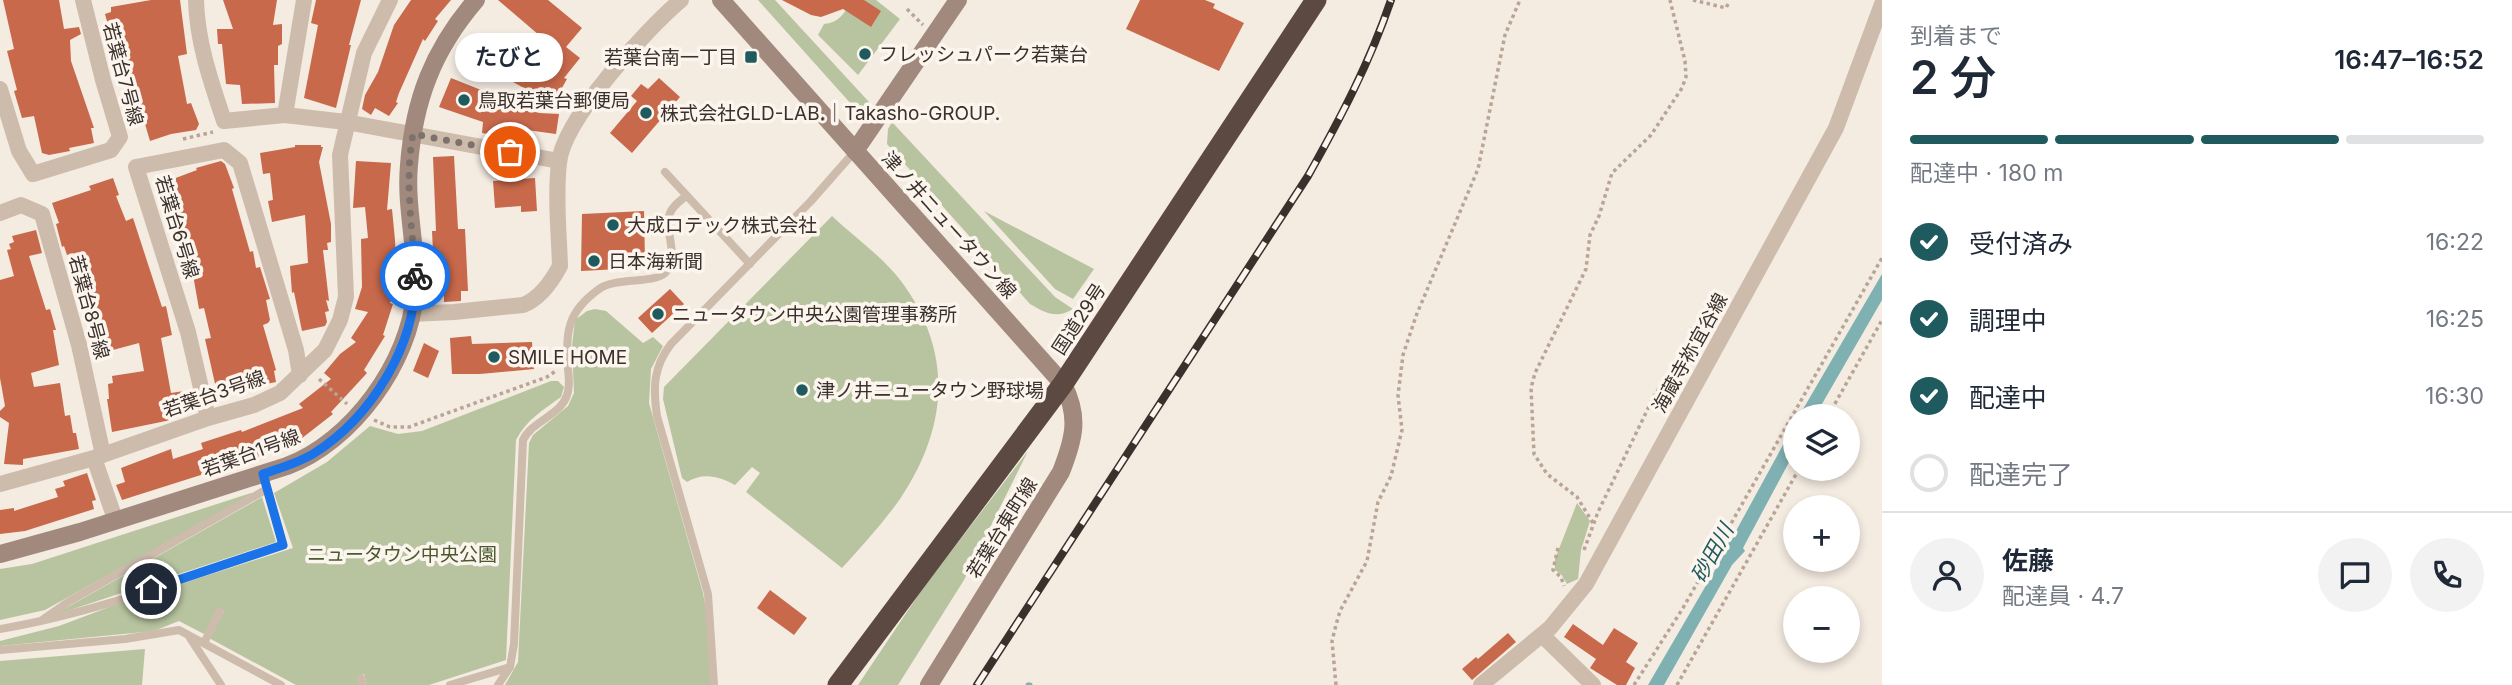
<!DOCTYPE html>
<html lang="ja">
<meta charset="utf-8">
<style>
:root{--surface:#fff;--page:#f2f2f3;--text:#1f2937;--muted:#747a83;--line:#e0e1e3;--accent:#1f5a5e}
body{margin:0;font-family:Inter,"Noto Sans JP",sans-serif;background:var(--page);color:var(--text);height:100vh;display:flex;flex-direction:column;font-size:26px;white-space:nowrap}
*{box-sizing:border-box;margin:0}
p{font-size:23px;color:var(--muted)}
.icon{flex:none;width:38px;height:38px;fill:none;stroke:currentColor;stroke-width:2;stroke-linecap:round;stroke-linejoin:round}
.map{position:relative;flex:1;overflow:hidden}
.sheet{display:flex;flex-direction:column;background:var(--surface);width:630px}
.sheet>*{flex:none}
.buttons{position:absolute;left:1783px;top:404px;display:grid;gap:14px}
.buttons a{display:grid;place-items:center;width:77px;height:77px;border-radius:50%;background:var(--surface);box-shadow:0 4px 10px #0003;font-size:35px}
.pin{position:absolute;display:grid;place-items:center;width:60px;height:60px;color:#fff;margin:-30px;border:4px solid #fff;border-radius:50%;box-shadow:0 2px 7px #0007}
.courier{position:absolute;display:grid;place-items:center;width:70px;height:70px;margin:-35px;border:5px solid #1a73e8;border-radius:50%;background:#fff;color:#222;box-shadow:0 2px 9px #0007}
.bubble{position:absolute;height:49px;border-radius:24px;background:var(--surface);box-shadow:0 4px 10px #0003;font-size:23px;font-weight:600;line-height:49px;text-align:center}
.summary em{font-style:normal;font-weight:600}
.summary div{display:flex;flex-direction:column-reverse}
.summary{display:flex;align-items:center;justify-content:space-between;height:119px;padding:0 28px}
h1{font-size:46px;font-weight:600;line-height:52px}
.bar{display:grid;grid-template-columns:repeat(4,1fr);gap:10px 7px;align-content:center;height:84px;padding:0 28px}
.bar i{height:9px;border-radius:5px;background:var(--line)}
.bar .active{background:var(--accent)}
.bar p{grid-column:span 4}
.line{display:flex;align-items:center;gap:18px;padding:0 28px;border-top:2px solid var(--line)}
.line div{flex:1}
.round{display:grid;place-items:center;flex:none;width:74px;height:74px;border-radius:37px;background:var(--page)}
ol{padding:0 28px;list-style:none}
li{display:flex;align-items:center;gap:21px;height:77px}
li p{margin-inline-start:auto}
li .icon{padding:7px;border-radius:50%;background:var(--accent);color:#fff;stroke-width:4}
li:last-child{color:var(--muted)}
li i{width:38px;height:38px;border:4px solid var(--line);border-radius:50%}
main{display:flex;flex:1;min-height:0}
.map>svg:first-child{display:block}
</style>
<main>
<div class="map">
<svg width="1882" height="685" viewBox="0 0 1882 685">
<rect width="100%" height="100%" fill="#f4ebe1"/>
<!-- green -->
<path fill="#b8c4a0" d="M758,0H775L869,102L864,106L852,105Z
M851,0H876L900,19L858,75L818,35L824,24C838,23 846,13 851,0Z
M892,122L1055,297L1073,309C1057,319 1045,313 1030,304L887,144L888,129Z
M984,211L1094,269L1073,299L1055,289Z
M832,216C854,237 883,257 901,281C954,353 948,427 900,499C883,523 862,546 842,568L746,492L760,473L752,467L735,485C720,476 702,472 687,482L682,478L663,399L664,387Z
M595,309L606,311L643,343L653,337L663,346L651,369L649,403L703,593L708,621L711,685H505L518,662L529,443L533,435L568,406L574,393L572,346L575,320L587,311Z
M551,381H558L564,387L561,397C543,410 526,420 516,440L506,660L429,685H367L364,674L357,676L359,685H296L209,638L224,612L218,609L204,634L179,621L154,631L0,646V641L59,626L112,606L293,548L274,493L327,462L370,426L398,434L422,431Z
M1028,451L964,580L898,685H858L923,588Z
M251,493L252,495L45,610L0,620V569L32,564Z
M262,497L276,542L52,616Z
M1577,503L1590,521L1581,550L1578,579L1567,584L1561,574L1555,570V559Z
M145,649L142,685H0V661Z"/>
<!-- water -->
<path fill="#7fb0b2" d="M1882,274V300L1815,416H1799Z
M1795,423V451L1743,548L1745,551L1732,565L1664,685H1648L1722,558L1726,543L1730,542Z"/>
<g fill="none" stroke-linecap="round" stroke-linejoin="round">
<!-- stream -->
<path stroke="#7fb0b2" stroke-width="5" d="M1028,685H1030"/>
</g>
<!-- building -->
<path fill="#c8694b" d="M3,0H59L64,29L79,27L81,34L70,40L71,61L94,128H91L94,143L69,148L70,151L49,155L42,153L34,116L22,118L14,91L17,90L7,51L14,49Z
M151,0H180L187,54L178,56L187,104L191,103L199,124L196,130L171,134L150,141L140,107L132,109L115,31L110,32L105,14L111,12V7Z
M223,0H277L273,25L282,24V44L278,46V65H274L275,103L242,104L240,85L226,84L222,44H218L217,29H233Z
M316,0H361L349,45H351L336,108L304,98L318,25L311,23Z
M411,0H451L435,19L438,21L425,41L423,39L399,93L396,102L398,103L389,116L375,108L371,115L362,109L365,95L378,72L394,25Z
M498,0H548L582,28L566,47L580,58L564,78L567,79L553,104L491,70L501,49L547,73L560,53Z
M782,0H864L881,11L871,27L843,9L821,17L811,15Z
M1140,0H1205L1215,4L1213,8L1244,23L1219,71L1126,29Z
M451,78L539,113L559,114L556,134L527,130L526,140L482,133L483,122L439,107Z
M659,78L680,97L632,153L610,133L637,101L631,96L641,84L648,89Z
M295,145H321V147H323L319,162L331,224V242L327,243L328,250H323L329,301L326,300L329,311L325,312L327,322L325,326L302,331L294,292L292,293L290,266L308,263L305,215L272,222L268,201L273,200L270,173L263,174L260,153L295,147Z
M454,156L458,229H465L468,291H461V301L444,302V292L435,293L432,231H436L433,157Z
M221,161L225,164L234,188L232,189L250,252L253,251L256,268L260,267L270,299L266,300L270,320L268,323L263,325L276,370L274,371L276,382L237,390L238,393L218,397L205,339L211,338L204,308L199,309L192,269L186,271L180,252L182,251L169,211L165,212L157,189L166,185L165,182L197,170L196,168Z
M356,161L391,163L387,210L392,209L395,240L396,265H392L396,287L390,303L393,304L383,335L385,336L364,370L367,373L331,412L333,414L297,442L261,456L122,500L116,485L125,482L121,468L171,449L173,459L203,449L201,443L241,430L242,432L303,408L299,404L331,379L324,373L340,354L356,342L351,338L368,312L355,309L362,287L361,239L368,238L365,207L353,208Z
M113,178L119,195L116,196L126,221L133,218L162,307L166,306L172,335L161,338L171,393L184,391L188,414L166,421L112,432L107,399H109L108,384L113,383L112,376L144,371L139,343L98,354L89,325L95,323L79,265L77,266L74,253L67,255L64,246L62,247L56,224L59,223L52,203L91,190L89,186Z
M535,178L537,211L521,212V206L495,208L493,181Z
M644,211L645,261H638L639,268L581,271L582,214Z
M36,230L42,253L29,256L46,310L50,309L56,330H53L59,365L31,373L34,387L60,383L65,416L70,415L73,433H76L79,449L23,459V465L4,464L9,423L0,417V411L5,406L0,378V280L14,276L7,250L11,249L9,244L14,242L12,236Z
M670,289L684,304L652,333L638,318Z
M471,336L472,344L532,342L534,369L480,374H452L450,338Z
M424,343L439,351L428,378L413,371Z
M87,473L96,500L92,501L94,509L25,531L0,534V510L14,508V511L58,497L55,489L65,486L63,481Z
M770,590L807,618L794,635L757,608Z
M1573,624L1603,645L1614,628L1638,643L1626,662L1635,668L1626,685H1617L1590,668L1596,659L1564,637Z
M1508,633L1516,642L1472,680L1462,669L1476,657L1478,659Z"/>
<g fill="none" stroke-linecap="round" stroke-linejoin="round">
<!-- path -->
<path stroke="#b9a596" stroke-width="3.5" stroke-dasharray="3.5 3.5" stroke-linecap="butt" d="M1693,0L1726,8L1728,4
M907,9L923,25
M183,139L213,132
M319,379L347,404
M1828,416L1882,320
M374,420L390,427H409L547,377L557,370
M1593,523L1577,497L1547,474L1534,454L1531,388L1535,373L1586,269L1590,235L1599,216L1612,173L1651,135L1682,88L1686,77L1685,61L1670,0
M1558,548L1553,570L1561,577L1564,586
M1584,550L1598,512L1655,394L1683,355L1693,326
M1336,685L1332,641L1336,625L1340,611L1367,561L1378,502L1391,476L1402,430L1398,395L1403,355L1416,316L1478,169L1505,35L1520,0
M1634,685L1683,608L1882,258
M1677,685L1799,469"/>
<!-- lane -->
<path stroke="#cdbbac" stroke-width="8" d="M665,172L750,264
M42,620L68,602L267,489
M0,629C97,613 190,576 283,545L263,474
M190,638L221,685
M204,643L220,611
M0,650L125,639L179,630L281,685
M361,678L363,685
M450,685L510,667
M498,685L510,667L514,644L523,440C532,421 561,415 567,395C570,387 569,377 568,369C566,332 566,313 599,289C616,277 654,284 665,273C680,257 665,234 669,216C671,207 680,201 686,196
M714,685L708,594L657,416C653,388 653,367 671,344L811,201L855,151"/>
<!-- street -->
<path stroke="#cdbbac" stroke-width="16" d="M196,0C197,42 211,82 224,121L285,115L346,122L559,161
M0,89L19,151L33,174L111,150L120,137L103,80L83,0
M285,115L304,0
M0,213L21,205L42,214L79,345L103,455
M411,314L454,312L523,305C539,299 552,281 560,266C559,233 555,197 559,163C563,119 647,29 681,0
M208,418L188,332L136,167L224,150L240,163L296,350L300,375
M94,458L115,519
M0,484L94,458L208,418L254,405L280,393L325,350L340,320L346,297L340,155L364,53L390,0
M1542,635L1593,685
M1481,685L1550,628L1586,584L1836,128L1882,4"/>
<!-- secondary -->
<path stroke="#a18a7d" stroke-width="18" d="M721,0L1063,384C1080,417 1074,439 1061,472L929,685
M855,151L958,0
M0,554L80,532L287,466C352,442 410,362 415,293C418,250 405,208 409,165C414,100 433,50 476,0"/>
<!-- highway -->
<path stroke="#5c4a42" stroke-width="21" d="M838,685L1063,384L1316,0"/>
<defs>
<path id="rail" d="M977,685L1308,176C1340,119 1370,62 1391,0"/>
</defs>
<!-- rail casing -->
<use href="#rail" stroke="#3b302b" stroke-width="8"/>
<!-- rail -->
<use href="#rail" stroke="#fbf5ee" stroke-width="5" stroke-dasharray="16" stroke-linecap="butt"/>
</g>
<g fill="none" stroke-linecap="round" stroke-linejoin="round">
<!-- done -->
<path stroke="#7c716b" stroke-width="7" stroke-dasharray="0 12.6" d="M415,276C413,228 404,182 413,134L510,152"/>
<!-- route -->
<path stroke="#1a73e8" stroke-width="9" d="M151,589L283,545L263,474C280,468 298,463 313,454C371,418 417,344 415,276"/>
</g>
<!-- markers -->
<g fill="#1f5a5e" stroke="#fbf5ee" stroke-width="2.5">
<circle cx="865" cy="54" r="7"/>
<rect x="744" y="50" width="14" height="14" rx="3.5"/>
<circle cx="464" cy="100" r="7"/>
<circle cx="646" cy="113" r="7"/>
<circle cx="613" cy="225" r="7"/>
<circle cx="594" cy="261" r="7"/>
<circle cx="658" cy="314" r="7"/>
<circle cx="494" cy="357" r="7"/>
<circle cx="802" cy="390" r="7"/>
</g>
<g text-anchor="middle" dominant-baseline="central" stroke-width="7" stroke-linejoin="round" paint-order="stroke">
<!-- poi labels -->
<g font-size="19" fill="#3b302b" stroke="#fbf5ee" text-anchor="start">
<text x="879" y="54">フレッシュパーク若葉台</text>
<text x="737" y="57" text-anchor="end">若葉台南一丁目</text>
<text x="478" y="100">鳥取若葉台郵便局</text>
<text x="660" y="113">株式会社GLD-LAB.｜Takasho-GROUP.</text>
<text x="627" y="225">大成ロテック株式会社</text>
<text x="608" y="261">日本海新聞</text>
<text x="672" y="314">ニュータウン中央公園管理事務所</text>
<text x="508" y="357">SMILE HOME</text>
<text x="816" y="390">津ノ井ニュータウン野球場</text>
</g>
<!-- street labels -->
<g font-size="19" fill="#3b302b" stroke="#fbf5ee">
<text transform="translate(123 74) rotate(75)">若葉台7号線</text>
<text transform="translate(949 225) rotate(48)">津ノ井ニュータウン線</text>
<text transform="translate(177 227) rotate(73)">若葉台6号線</text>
<text transform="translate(89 307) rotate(75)">若葉台8号線</text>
<text transform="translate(1079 319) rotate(-57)">国道29号</text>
<text transform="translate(1690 353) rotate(-61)">海蔵寺祢宜谷線</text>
<text transform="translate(214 394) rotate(-19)">若葉台3号線</text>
<text transform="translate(251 453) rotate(-20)">若葉台1号線</text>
<text transform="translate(1002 528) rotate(-58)">若葉台東町線</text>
</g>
<!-- park labels -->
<g font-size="19" fill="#4a5a2e" stroke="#fbf5ee">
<text x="402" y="554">ニュータウン中央公園</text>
</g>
<!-- water labels -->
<g font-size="21" font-style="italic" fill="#1f5a5e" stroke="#fbf5ee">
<text transform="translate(1712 553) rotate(-61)">砂田川</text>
</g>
</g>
</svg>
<div class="buttons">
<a><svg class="icon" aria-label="layers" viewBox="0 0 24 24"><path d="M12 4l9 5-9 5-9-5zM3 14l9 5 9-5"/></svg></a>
<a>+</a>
<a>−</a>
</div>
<div class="pin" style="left:510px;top:152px;background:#ea580c"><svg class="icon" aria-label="bag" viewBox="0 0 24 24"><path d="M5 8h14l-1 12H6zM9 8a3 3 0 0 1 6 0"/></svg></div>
<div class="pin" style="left:151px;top:589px;background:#1f2937"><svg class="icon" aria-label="home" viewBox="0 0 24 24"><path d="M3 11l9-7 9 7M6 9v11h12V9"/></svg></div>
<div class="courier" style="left:415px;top:276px"><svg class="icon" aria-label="bike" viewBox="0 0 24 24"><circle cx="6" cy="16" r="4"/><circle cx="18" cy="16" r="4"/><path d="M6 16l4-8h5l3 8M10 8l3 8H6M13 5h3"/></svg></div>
<div class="bubble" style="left:455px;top:33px;width:108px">たびと</div>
</div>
<section class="sheet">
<div class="summary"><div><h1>2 分</h1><p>到着まで</p></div><em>16:47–16:52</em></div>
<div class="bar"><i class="active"></i><i class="active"></i><i class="active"></i><i></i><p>配達中 · 180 m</p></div>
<ol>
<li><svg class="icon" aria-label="check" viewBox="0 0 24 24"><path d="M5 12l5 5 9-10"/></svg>受付済み<p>16:22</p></li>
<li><svg class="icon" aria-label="check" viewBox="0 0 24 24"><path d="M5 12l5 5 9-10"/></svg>調理中<p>16:25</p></li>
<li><svg class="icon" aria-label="check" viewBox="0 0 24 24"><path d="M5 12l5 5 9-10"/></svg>配達中<p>16:30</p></li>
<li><i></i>配達完了</li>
</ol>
<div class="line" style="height:126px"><a class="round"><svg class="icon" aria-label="person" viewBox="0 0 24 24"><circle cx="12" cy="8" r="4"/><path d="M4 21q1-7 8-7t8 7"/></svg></a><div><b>佐藤</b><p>配達員 · 4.7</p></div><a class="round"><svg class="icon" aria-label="chat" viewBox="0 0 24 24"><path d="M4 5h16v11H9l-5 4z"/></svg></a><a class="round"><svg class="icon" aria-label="phone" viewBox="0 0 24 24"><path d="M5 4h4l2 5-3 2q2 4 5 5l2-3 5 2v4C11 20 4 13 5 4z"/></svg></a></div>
</section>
</main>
